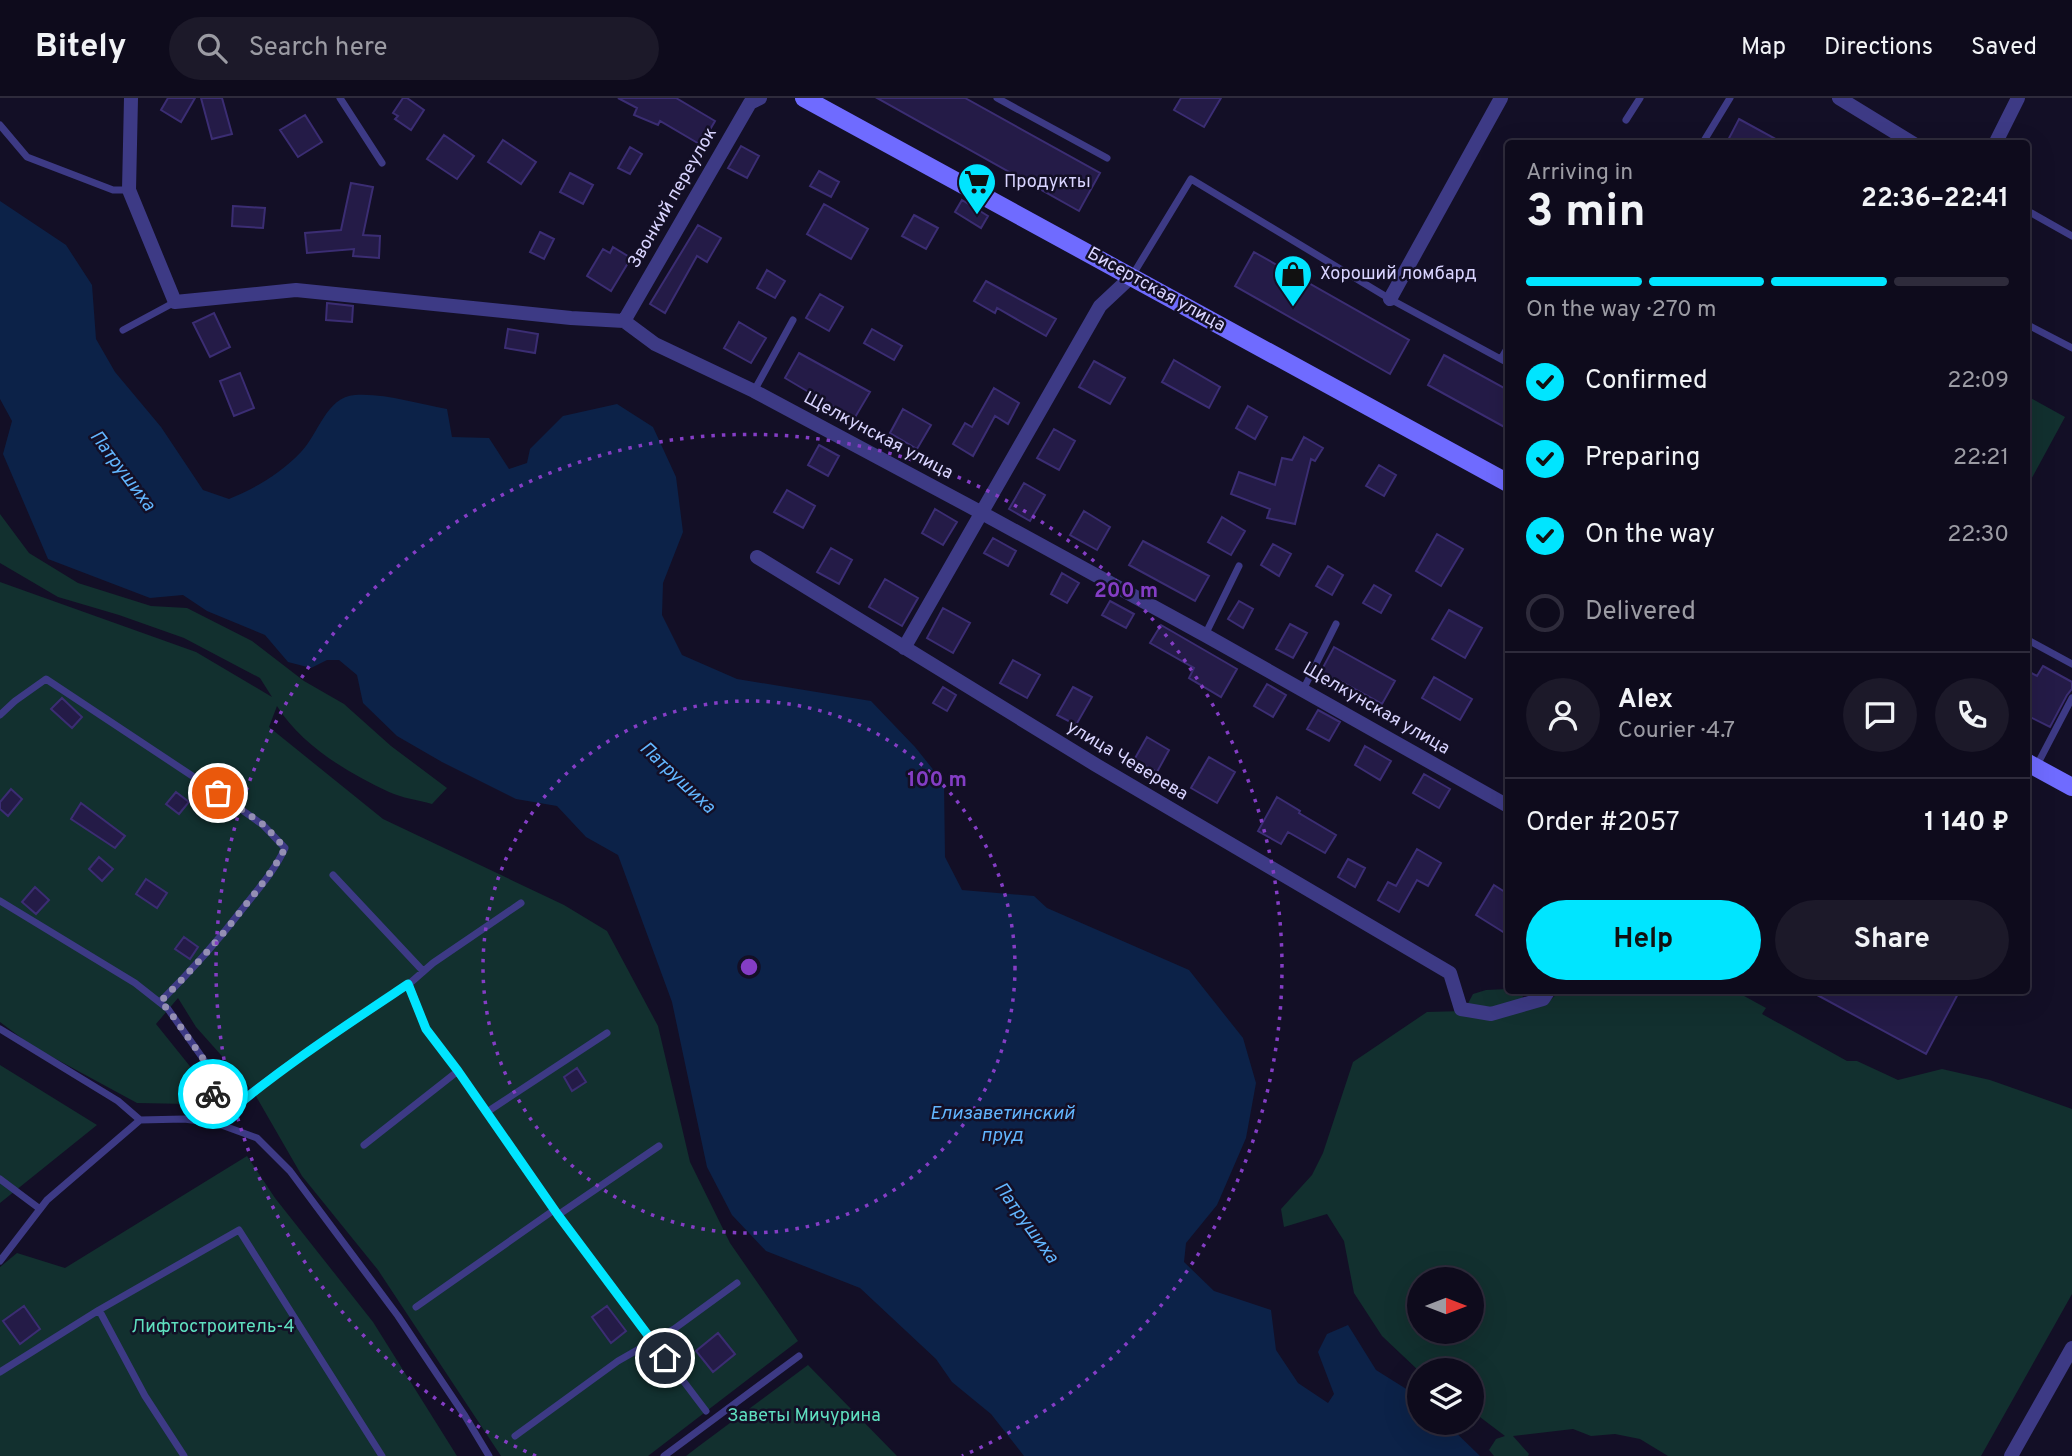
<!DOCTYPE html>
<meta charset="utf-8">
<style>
:root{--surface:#0e0b1c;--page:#1c1929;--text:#f1f3f6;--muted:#9b9ba3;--line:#2e2b3b;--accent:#00e5ff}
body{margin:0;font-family:Overpass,sans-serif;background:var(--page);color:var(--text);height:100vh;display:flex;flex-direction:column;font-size:26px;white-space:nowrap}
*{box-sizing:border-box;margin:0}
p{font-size:23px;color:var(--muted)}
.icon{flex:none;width:38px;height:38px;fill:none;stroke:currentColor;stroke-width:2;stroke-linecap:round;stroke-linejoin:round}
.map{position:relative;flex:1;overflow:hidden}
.side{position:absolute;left:1505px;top:42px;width:525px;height:854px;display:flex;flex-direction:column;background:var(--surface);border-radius:7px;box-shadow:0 7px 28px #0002,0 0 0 2px var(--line)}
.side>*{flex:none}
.needle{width:46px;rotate:90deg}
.buttons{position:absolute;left:1407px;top:1169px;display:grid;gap:14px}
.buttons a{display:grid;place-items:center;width:77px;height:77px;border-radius:50%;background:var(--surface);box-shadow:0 7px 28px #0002,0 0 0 2px var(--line);font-size:35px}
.pin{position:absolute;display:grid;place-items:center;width:60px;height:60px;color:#fff;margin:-30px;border:4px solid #fff;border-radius:50%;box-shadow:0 2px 7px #0007}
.courier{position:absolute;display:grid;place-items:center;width:70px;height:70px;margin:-35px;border:5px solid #00e5ff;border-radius:50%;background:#fff;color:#222;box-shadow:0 2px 9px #0007}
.head em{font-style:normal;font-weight:700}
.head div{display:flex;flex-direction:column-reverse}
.head{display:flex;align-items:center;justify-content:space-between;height:119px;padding:0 21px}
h1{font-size:46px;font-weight:700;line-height:52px}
.bar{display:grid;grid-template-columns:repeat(4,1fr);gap:10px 7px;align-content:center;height:84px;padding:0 21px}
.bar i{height:9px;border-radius:5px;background:var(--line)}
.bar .current{background:var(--accent)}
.bar p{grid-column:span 4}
.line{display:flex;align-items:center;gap:18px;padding:0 21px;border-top:2px solid var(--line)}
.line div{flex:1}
.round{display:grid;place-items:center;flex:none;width:74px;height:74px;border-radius:37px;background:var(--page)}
ol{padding:0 21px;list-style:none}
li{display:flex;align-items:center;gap:21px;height:77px}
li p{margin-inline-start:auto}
li .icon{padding:7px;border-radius:50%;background:var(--accent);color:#111;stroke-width:4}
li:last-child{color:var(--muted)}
li i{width:38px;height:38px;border:4px solid var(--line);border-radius:50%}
.primary-button{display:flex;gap:14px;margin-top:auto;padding:14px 21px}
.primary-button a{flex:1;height:80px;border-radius:42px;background:var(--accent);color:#111;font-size:28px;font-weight:700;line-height:80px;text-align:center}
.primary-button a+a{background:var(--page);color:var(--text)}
header{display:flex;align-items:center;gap:42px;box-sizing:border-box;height:98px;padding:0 35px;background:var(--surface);border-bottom:2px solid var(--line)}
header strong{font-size:33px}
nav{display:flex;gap:38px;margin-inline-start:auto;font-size:24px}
.search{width:490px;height:63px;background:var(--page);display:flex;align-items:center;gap:18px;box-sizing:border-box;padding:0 24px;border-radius:38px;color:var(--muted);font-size:26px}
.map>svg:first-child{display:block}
</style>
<header>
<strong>Bitely</strong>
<div class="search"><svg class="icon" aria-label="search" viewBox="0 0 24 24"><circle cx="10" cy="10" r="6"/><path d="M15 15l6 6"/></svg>Search here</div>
<nav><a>Map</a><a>Directions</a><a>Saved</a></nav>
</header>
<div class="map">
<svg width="2072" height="1358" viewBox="0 0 2072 1358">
<rect width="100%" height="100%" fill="#130f26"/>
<!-- green -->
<path fill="#12302f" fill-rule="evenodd" d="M2027,298L2065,319L2027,389Z
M0,416L29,455L78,485L151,508L187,510L252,543L304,583L344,606L391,648L447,690L432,706C418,702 402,700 389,694C348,675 301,647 277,608L269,629L383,721L564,807L607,833L658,928L690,1064L730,1145L798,1243L648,1358H501L378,1172L302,1078L253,993L196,929L178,900L156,926L197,977L190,1006L137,1005L32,948L0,924V484L196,554L272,599L260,580L184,540L119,517L58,499L0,465Z
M1508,891L1524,893L1522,902L1544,908L1560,893H1735L1766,910L1762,916L1847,963H1857L1898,982L1942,971L1990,982L2072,1011V1196L1981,1358H1668L1640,1341L1615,1336L1591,1338L1573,1331L1513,1338L1529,1356L1528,1358H1494L1489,1352L1496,1341L1505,1338L1472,1313V1272L1419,1273L1382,1238L1354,1195L1344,1143L1327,1116L1284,1129L1281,1111L1312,1077L1323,1055L1353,964L1427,914L1464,913L1473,896L1486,892ZM1419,1181H1472V1234H1419Z
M0,967L97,1027L0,1105Z
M247,1058L275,1100L373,1224L457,1358H0V1169L17,1155L65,1170Z
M808,1267L897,1358H686L699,1348Z"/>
<!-- water -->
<path fill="#0c2248" d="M0,103L66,147L92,187L96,241L115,274L161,329L203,392L229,401C256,390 280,376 301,354C318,337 326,299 355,297C385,295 418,306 447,311L452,339L489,340L509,371L527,365L530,351L563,318L617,306L653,329L676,379L683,434L663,485L662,517L682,557L737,581L871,603L915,649L944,685L945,759L962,792L1034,798L1047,810L1189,872L1243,940L1256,985L1246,1040L1217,1107L1186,1145L1184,1164L1214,1193L1271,1212L1276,1252L1298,1285L1328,1305L1334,1296L1318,1254L1327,1236L1348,1227L1376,1272L1419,1299V1325H1446L1480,1358H1024L991,1316L952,1284L936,1261L860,1190L766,1153L732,1117L707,1069L672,904L618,757L586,739L557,708L516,701L442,664L397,638L363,605L357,577L339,562H327L311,570L288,564L265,537L207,513L183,497L150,500L48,461L3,356L12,323L0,301Z"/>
<!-- building -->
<path fill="#241b47" stroke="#3b2d73" stroke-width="2" d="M168,0H195L181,24L161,12Z
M201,0H222L232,36L212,41Z
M403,0H407L424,12L411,32L395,21L398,18L393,15Z
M618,0H676L715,23L701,47L660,23L658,27L634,17L637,10Z
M877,0H965L1100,75L1079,113Z
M1181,0H1221L1204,29L1174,12Z
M305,17L322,44L298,59L280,32Z
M1739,21L1785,46H1726Z
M444,37L474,58L457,81L427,61Z
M503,42L536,64L521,86L488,64Z
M741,48L759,58L747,80L728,70Z
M630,49L642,56L630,76L618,70Z
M819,73L839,84L831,99L810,88Z
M570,75L593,87L583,106L560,94Z
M351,85L373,89L363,137L380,138L379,160L353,158L354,151L307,155L305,135L341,132Z
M962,102L988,118L981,130L955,114Z
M824,106L868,131L851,161L807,136Z
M233,108L265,110L263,130L232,128Z
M914,117L938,130L926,151L902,138Z
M698,127L721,140L707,164L697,158L665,215L650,206Z
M540,134L554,141L544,161L530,154Z
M613,149L631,160L611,193L587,178L603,151L610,155Z
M1254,154L1409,242L1390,276L1235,188Z
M767,172L785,183L775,200L757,190Z
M986,183L1056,221L1046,238L997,210L995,215L974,203Z
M820,196L843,209L829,233L806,220Z
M327,205L353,208L352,224L326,222Z
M214,215L230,249L210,259L193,225Z
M739,224L766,240L751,265L724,250Z
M508,231L538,236L535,255L505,250Z
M872,231L902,248L894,262L864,245Z
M799,255L870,294L854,321L785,280Z
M1444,257L1508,292V331L1428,287Z
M1174,262L1220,289L1209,310L1162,284Z
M1094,263L1125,280L1110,306L1079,289Z
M240,275L254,310L234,318L220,283Z
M994,290L1019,305L1008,326L995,318L973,358L953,346L965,325L972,329Z
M1248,308L1267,319L1255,341L1236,330Z
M903,311L931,327L917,351L890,335Z
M1054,331L1075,343L1059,372L1037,360Z
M1304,339L1323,350L1315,363L1311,361L1295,426L1267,420L1270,411L1231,396L1239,374L1275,387L1282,360L1292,362Z
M819,347L839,358L828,378L808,367Z
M1379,367L1396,377L1384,398L1366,388Z
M1024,385L1045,397L1030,423L1009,411Z
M787,392L815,408L803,430L774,414Z
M935,411L957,424L943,447L922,435Z
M1084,413L1110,429L1097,452L1070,437Z
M1222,419L1245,433L1231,457L1208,444Z
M1437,436L1463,451L1441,488L1416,473Z
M993,440L1016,453L1008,468L984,455Z
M1143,443L1209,478L1195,503L1129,467Z
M1273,446L1291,456L1279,478L1261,467Z
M831,450L852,462L839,486L817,474Z
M1328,468L1343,477L1332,497L1316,488Z
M1062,475L1079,485L1067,505L1051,496Z
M885,481L918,500L902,528L869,509Z
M1374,487L1391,497L1381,515L1363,505Z
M1110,503L1134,516L1126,530L1102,517Z
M1239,503L1253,511L1243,530L1228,521Z
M943,510L970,525L953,555L927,540Z
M1449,512L1482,530L1465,560L1432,541Z
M1290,526L1307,535L1293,560L1276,551Z
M1161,527L1237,571L1221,599L1189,580L1194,570L1150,545Z
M1334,549L1395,583L1382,606L1340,583L1339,586L1320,575Z
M1013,562L1040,577L1027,600L1000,585Z
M2043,568L2072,584V591L2067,597L2050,629L2026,617V572L2037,578Z
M1434,579L1472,601L1460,622L1422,600Z
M1267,586L1286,597L1273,619L1254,608Z
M943,589L956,597L947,613L933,605Z
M1073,589L1092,599L1076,627L1057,617Z
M62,600L82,619L72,630L51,611Z
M1318,612L1340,624L1329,643L1307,631Z
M1147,639L1169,652L1157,674L1134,662Z
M1365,648L1391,663L1380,682L1355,667Z
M1209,659L1235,674L1217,705L1191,690Z
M1424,676L1450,691L1439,710L1413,695Z
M11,691L22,701L8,718L0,711V704Z
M176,694L189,704L179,716L166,706Z
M1277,699L1300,713L1299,715L1336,737L1325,755L1288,734L1281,746L1258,733Z
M81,705L125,738L115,750L71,721Z
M1417,751L1441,765L1428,788L1417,782L1399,814L1378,802L1388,784L1396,788Z
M99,759L113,771L102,783L89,771Z
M1348,761L1365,770L1355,789L1338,779Z
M146,781L167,795L157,810L136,796Z
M1494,787L1508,796V837L1476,817Z
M35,789L49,802L36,816L22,804Z
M184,839L198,849L190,861L175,851Z
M1808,892H1960L1926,956Z
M577,970L586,984L572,993L564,979Z
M24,1208L40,1231L20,1246L3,1223Z
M607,1208L626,1233L611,1245L592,1219Z
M718,1235L735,1256L713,1274L696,1253Z"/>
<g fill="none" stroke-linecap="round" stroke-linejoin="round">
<!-- lane -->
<path stroke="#3d3a85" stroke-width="7" d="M340,0L382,65
M997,0L1107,60
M1626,22L1640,0
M0,27L27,59L113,92H129
M1702,46L1730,0
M2026,112L2072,138
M1132,178L1191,81L1390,201L1508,265
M2026,226L2072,250
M123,232L175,204
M1501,261L1508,249
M754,293L793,222
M1205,537L1239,468
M2026,541L2072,566
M1303,592L1336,526
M0,617L15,603L46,581L218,695L263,727L285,750C275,772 259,790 244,809C218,843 190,874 160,904
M2036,669L2072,600
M333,777L423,873
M0,803L135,885L168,911L204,962L214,999L216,1025
M409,886L426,931L458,973L558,1117L706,1313
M0,931L118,1003L140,1022
M487,1014L607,935
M216,1025L253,993L291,965L409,886L433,865L521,805
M364,1047L458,973
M0,1081L40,1111
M558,1117L659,1048
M0,1163L47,1102L140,1022L184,1021L216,1025L257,1040L290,1073L398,1218L465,1318L489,1358
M416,1209L554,1112
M99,1212L145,1298L184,1358
M0,1274L99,1212L239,1132L382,1358
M515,1338L618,1263L674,1231L737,1185
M664,1358L799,1258"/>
<!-- street -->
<path stroke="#3d3a85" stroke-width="14" d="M131,0L129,92L175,204L296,192L571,220L624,223L655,246L754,293L982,415L1205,537L1508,708
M1839,0L1914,46
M1995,46L2018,0
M1390,201L1501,0
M624,223L750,5L760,0
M757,459L1096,667L1450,875L1461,911L1491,916L1543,901L1549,892
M904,550L1100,208L1132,178
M2011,1358L2072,1250"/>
<!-- secondary -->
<path stroke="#6f6bff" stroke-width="18" d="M804,0L1508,385
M2026,664L2072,689"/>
</g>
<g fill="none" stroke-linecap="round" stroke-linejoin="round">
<!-- done -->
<path stroke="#948fb3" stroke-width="7" stroke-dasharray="0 12.6" d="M213,996L204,962L168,911L160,904C190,874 218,843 244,809C259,790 274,772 285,750L264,727L218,695"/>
<!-- route -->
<path stroke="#00e5ff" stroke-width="9" d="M213,996L216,1025C276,973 342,930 408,886L426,931L458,973L558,1117L665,1260"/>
</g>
<!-- distance rings -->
<g fill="none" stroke="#843dc5" stroke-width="3.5" stroke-dasharray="3.5 7">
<circle cx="749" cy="869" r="266"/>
<path d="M536 1358A533 533 0 1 1 962 1358"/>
</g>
<!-- icons -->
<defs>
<symbol id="supermarket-pin" viewBox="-11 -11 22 30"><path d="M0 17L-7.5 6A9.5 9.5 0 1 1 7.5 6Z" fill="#00e5ff" stroke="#130f26"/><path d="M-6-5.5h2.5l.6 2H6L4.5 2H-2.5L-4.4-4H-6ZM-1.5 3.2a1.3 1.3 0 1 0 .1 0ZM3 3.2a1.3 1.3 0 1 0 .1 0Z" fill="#111"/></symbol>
<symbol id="shop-pin" viewBox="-11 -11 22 30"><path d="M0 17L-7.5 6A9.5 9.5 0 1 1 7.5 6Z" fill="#00e5ff" stroke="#130f26"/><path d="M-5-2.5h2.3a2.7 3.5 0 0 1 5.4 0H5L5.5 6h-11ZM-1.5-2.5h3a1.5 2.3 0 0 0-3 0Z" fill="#111"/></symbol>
</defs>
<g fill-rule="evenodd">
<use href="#supermarket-pin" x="955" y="62" width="44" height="60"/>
<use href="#shop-pin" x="1271" y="154" width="44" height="60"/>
</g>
<g text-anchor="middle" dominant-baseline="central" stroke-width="5" stroke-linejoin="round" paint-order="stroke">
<!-- poi labels -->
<g font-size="18" fill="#d9d4ff" stroke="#130f26" text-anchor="start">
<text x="1004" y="84">Продукты</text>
<text x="1320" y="176">Хороший ломбард</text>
</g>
<!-- street labels -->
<g font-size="18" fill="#d9d4ff" stroke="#130f26">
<text transform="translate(673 100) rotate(-60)">Звонкий переулок</text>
<text transform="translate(1156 192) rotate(29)">Бисертская улица</text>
<text transform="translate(878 338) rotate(28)">Щелкунская улица</text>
<text transform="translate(1376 611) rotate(30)">Щелкунская улица</text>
<text transform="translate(1127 663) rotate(31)">улица Чеверева</text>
</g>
<!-- park labels -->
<g font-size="18" fill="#5fe0c0" stroke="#130f26">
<text x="213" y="1229">Лифтостроитель-4</text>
<text x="804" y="1318">Заветы Мичурина</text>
</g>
<!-- water labels -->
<g font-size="19" font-style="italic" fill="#62b6ff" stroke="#130f26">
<text transform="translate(122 373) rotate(53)">Патрушиха</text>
<text transform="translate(677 680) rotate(43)">Патрушиха</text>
<text x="1002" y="1016">Елизаветинский<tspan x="1002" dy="22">пруд</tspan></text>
<text transform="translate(1026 1125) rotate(54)">Патрушиха</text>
</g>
</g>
<circle cx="749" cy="869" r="10" fill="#843dc5" stroke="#130f26" stroke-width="3.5"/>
<g font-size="21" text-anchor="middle" font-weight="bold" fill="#843dc5" stroke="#130f26" stroke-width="5" stroke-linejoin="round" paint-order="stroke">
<text x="1126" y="499">200 m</text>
<text x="937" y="688">100 m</text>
</g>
</svg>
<div class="buttons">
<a><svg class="needle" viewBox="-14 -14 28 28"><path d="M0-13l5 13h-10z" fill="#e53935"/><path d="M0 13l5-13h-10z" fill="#9b9ba3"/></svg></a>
<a><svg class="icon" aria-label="layers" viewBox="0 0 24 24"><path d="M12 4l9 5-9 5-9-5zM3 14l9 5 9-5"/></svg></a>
</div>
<div class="pin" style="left:218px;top:695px;background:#ea580c"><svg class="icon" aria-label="bag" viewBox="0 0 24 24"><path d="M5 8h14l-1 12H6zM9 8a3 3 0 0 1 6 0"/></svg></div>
<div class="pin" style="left:665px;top:1260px;background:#1f2937"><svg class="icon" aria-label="home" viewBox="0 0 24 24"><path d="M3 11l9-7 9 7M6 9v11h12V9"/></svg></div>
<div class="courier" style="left:213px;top:996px"><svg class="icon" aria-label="bike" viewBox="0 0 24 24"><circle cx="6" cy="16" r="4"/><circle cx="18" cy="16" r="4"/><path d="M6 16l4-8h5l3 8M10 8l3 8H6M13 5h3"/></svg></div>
<section class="side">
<div class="head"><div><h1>3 min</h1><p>Arriving in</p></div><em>22:36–22:41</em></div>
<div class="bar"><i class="current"></i><i class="current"></i><i class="current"></i><i></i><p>On the way · 270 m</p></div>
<ol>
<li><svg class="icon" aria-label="check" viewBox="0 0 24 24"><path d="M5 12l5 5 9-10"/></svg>Confirmed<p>22:09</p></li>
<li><svg class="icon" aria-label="check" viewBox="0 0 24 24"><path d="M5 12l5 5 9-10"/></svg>Preparing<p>22:21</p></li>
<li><svg class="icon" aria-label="check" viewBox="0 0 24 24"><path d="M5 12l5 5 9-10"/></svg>On the way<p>22:30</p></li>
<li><i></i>Delivered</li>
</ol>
<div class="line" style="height:126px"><a class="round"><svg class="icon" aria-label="person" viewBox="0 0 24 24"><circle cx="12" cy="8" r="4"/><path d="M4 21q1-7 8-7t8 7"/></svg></a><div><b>Alex</b><p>Courier · 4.7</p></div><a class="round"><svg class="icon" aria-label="chat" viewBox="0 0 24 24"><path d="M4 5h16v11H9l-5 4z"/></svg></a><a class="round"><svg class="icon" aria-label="phone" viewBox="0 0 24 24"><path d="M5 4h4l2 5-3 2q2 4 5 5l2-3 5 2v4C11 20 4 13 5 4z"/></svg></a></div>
<div class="line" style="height:91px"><div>Order #2057</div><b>1 140 ₽</b></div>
<div class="primary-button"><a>Help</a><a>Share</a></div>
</section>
</div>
